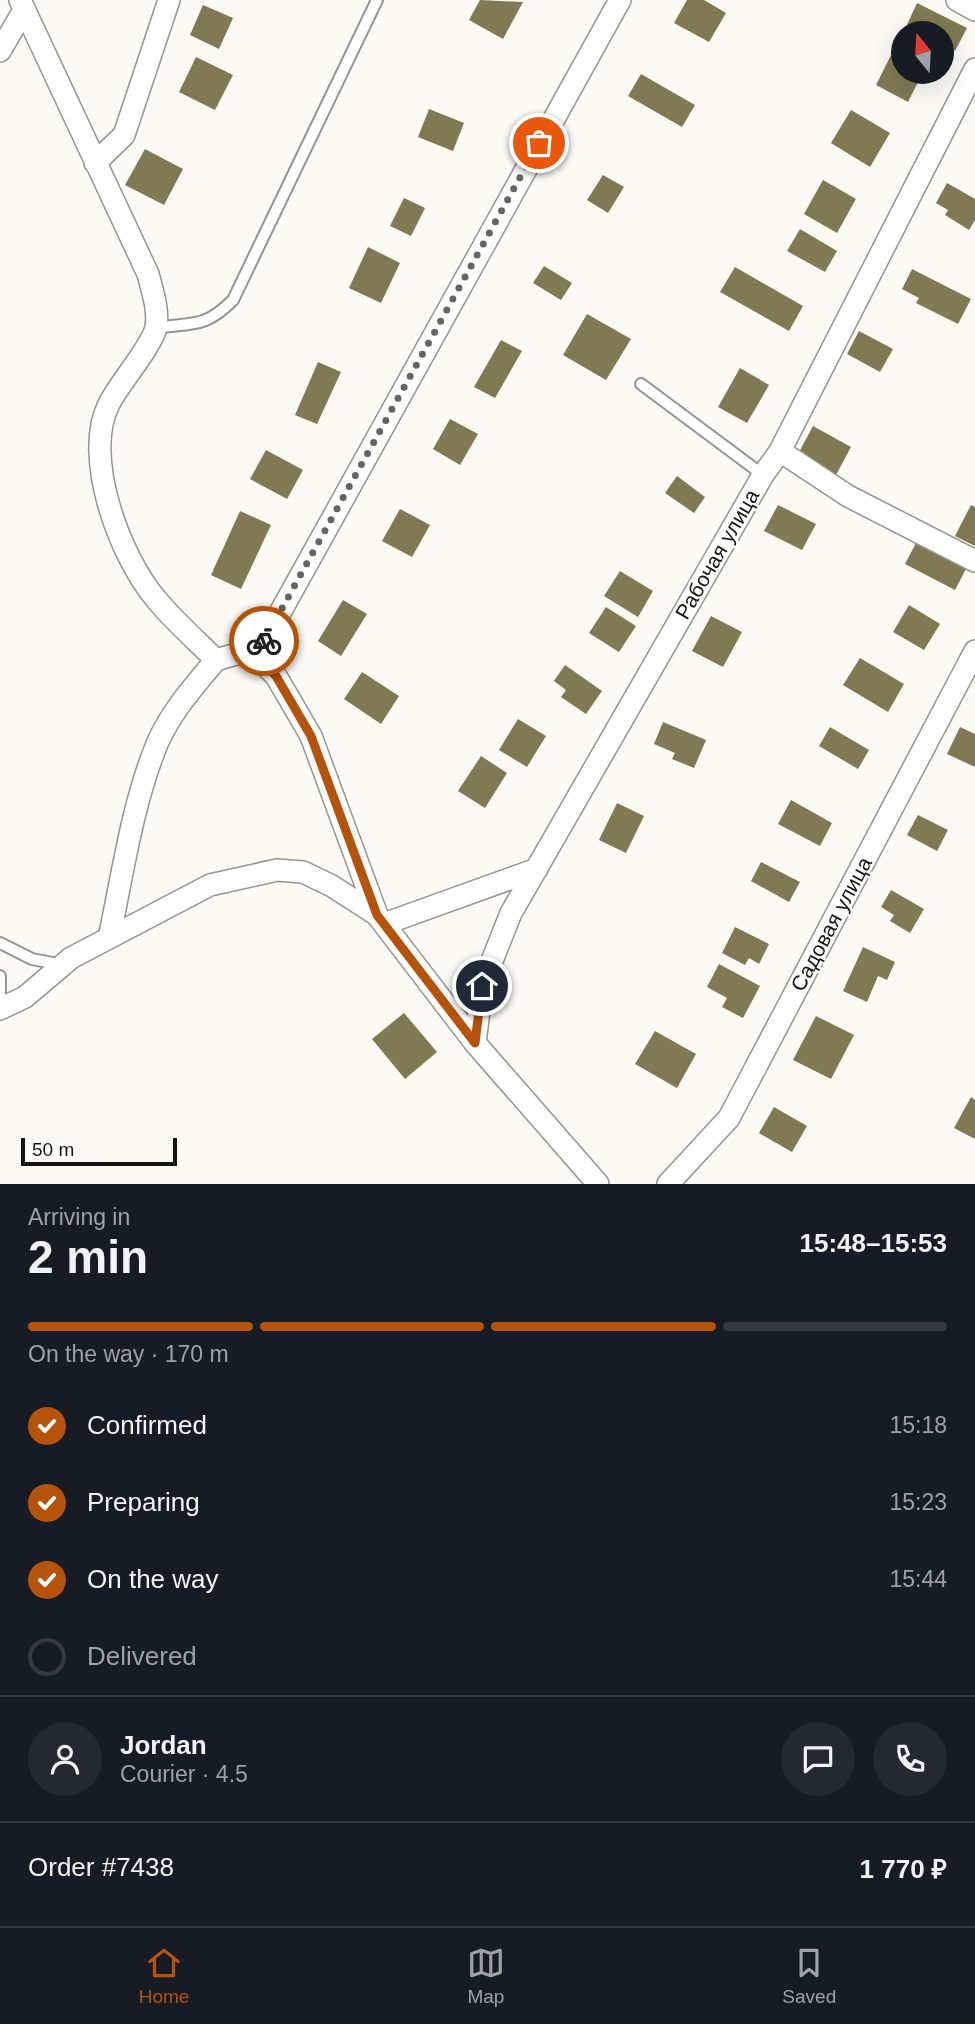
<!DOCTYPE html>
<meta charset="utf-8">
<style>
:root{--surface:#171b24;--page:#242831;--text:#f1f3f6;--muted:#9ea1a6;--line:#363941;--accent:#b45309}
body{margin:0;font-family:Helvetica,sans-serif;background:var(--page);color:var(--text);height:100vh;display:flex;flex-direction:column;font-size:26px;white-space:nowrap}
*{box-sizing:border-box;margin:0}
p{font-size:23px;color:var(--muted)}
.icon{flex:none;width:38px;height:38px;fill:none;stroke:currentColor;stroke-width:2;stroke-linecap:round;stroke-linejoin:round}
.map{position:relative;height:1184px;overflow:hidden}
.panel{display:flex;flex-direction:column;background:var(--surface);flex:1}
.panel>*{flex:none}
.needle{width:46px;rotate:342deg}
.fabs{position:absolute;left:891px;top:21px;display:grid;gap:14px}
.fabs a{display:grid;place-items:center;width:63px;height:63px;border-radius:50%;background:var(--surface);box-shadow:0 7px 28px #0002;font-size:35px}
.scale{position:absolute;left:21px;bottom:18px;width:156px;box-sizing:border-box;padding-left:7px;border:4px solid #151513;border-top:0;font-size:19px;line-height:24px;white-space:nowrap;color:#151513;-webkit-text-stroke:5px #fff;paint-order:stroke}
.pin{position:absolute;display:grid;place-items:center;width:60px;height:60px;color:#fff;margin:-30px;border:4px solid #fff;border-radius:50%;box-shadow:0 2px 7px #0007}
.courier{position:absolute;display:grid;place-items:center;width:70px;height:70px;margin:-35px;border:5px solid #b45309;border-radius:50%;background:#fff;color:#222;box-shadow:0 2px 9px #0007}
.head em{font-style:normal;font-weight:700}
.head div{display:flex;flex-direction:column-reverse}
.head{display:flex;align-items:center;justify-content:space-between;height:119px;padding:0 28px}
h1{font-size:46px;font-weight:700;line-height:52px}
.bar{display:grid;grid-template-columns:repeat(4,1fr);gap:10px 7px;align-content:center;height:84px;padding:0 28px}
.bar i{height:9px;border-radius:5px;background:var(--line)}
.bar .on{background:var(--accent)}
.bar p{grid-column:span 4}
.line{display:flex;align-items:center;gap:18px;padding:0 28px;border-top:2px solid var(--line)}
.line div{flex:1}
.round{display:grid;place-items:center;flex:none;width:74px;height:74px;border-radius:37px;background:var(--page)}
ol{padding:0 28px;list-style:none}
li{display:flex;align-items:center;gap:21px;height:77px}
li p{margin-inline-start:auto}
li .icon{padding:7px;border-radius:50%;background:var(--accent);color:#fff;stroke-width:4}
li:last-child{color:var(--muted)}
li i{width:38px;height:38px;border:4px solid var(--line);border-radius:50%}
.tabs{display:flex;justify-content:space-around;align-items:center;height:98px;border-top:2px solid var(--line);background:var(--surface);font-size:19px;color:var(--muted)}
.tabs a{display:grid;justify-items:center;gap:4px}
.tabs .on{color:var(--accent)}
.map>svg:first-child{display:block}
</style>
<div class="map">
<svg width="975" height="1184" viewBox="0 0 975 1184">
<rect width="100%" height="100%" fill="#fbfaf5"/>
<!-- building -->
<path fill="#807953" d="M480,0L523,2L503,39L469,20Z
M687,0H704L726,13L709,42L674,23Z
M917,3L967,28L955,51L942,45V33H919L906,27Z
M203,5L233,18L219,49L190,35Z
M891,55L903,61V72H923L908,102L876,85Z
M196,57L233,75L215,110L179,92Z
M641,74L695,105L682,127L628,96Z
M429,109L464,123L453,151L418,137Z
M851,110L890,133L870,167L831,143Z
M145,149L183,169L164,205L125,185Z
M603,175L624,187L608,213L587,200Z
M823,180L856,199L837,233L804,214Z
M947,183L975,199V220L969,230L945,215L948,210L936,203Z
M404,198L425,208L411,236L390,226Z
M800,229L837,251L825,272L787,251Z
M368,247L400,263L381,303L349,288Z
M544,266L572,283L561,300L533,283Z
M735,267L803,306L789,331L720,292Z
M912,269L971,299L958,324L916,303L919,298L902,289Z
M587,314L631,339L606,380L563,355Z
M859,331L893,349L880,372L847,354Z
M501,340L522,351L495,398L474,387Z
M318,362L341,372L317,424L295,415Z
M740,368L769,385L747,423L718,407Z
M450,419L478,434L460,465L433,449Z
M813,426L851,447L836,475L798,454Z
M266,450L303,470L287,499L250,479Z
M677,476L705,497L694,513L665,493Z
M778,505L816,524L802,550L764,531Z
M971,505L975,507V546L955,536Z
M400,509L430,525L412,557L382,541Z
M240,511L271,525L241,589L211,575Z
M917,541L967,567L955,590L905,564Z
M620,571L653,591L638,617L604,596Z
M343,600L367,614L341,656L318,641Z
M909,605L940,624L924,650L893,632Z
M606,607L636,626L619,652L589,633Z
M711,616L742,632L723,667L692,651Z
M860,658L904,684L888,712L843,685Z
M565,665L602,691L586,714L561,697L566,690L554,681Z
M362,672L399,696L381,724L344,699Z
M518,719L546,736L527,767L499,750Z
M663,722L706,740L694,768L672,759L675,753L654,744Z
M830,727L869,750L858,769L819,746Z
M960,727L975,734V767L947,754Z
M481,756L507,773L485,808L458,791Z
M791,800L832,823L820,846L778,824Z
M617,803L644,816L626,853L599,840Z
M918,815L948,830L937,851L907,835Z
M761,862L800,882L789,902L751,881Z
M891,890L924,909L910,933L890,921L894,915L881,907Z
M735,927L769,944L759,964L749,958L745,965L722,953Z
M863,947L895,962L887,980L878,976L867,1002L843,991Z
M719,964L760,986L743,1018L722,1007L727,998L707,987Z
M404,1013L437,1052L405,1079L372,1039Z
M816,1016L854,1035L831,1079L793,1060Z
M655,1031L696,1054L677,1088L635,1064Z
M971,1097L975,1100V1139L954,1128Z
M774,1107L807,1126L792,1152L759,1133Z"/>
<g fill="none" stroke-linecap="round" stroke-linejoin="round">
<defs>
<path id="service" d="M156,328C193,322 204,329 233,300L377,0
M641,384L763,475
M0,943L32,959L63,965
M0,976V1001"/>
<path id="minor" d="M20,0L148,274C152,290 159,310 156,327C153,345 118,385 109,404C82,456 120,557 156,599C174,621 196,640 216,660L236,654L256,656L276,676L311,736L377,915L475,1043L598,1184
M957,0L975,10
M0,51L24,10
M95,163L124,135L169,0
M780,451L848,496L975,561
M256,656L620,0
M384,924L537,869
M109,938C123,873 132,805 157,744C170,713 194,686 216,660
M0,1009L25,997L71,958L210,885L277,870L303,872L332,886L377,915
M475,1043L482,986L511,913L763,475L780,451L975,69
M668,1184L729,1118L975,651"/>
</defs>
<!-- service casing -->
<use href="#service" stroke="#959490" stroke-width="14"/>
<!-- minor casing -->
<use href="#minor" stroke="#959490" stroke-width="24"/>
<!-- service -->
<use href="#service" stroke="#fff" stroke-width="10"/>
<!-- minor -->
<use href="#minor" stroke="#fff" stroke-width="21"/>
</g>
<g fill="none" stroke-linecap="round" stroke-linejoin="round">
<!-- done -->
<path stroke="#666562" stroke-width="7" stroke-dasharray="0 12.6" d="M264,641L539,143"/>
<!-- route -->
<path stroke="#b45309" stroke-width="9" d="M264,641L256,656L276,676L311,736L377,915L475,1043L482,986"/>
</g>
<g text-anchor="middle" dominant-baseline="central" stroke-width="5" stroke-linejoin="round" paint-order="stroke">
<!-- street labels -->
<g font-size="21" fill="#151513" stroke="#fff">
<text transform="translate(717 554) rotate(-60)">Рабочая улица</text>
<text transform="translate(831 924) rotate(-62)">Садовая улица</text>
</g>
</g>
</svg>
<div class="fabs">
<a><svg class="needle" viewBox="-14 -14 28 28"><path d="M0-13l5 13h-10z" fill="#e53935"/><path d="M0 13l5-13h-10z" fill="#9ea1a6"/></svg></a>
</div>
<div class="scale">50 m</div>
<div class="pin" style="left:539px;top:143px;background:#ea580c"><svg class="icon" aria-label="bag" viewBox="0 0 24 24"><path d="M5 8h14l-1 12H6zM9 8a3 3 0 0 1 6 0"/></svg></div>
<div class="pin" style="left:482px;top:986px;background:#1f2937"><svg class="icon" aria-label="home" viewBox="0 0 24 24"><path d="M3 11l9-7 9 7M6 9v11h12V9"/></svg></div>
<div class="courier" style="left:264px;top:641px"><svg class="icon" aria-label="bike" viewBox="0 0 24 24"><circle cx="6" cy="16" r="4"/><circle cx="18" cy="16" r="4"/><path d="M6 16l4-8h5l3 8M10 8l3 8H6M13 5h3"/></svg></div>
</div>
<section class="panel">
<div class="head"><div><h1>2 min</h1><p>Arriving in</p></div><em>15:48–15:53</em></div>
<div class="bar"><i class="on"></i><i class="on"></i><i class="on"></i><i></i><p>On the way · 170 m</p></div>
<ol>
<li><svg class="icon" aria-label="check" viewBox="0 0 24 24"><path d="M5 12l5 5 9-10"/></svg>Confirmed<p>15:18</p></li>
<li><svg class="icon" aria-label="check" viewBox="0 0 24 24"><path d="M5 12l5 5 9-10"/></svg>Preparing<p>15:23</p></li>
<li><svg class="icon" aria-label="check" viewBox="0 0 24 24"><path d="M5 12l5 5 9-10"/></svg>On the way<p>15:44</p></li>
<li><i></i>Delivered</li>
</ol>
<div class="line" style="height:126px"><a class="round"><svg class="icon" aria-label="person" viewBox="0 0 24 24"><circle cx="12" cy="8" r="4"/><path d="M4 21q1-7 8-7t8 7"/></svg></a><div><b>Jordan</b><p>Courier · 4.5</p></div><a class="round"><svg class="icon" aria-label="chat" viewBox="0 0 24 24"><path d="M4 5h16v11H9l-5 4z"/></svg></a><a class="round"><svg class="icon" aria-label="phone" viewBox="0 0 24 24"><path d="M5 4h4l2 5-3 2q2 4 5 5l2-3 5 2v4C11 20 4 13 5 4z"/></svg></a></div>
<div class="line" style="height:91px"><div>Order #7438</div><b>1 770 ₽</b></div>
</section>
<nav class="tabs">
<a class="on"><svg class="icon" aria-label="home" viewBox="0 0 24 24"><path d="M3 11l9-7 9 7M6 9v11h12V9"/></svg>Home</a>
<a><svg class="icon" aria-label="map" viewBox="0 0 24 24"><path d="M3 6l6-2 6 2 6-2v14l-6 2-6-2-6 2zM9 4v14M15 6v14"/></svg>Map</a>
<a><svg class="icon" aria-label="saved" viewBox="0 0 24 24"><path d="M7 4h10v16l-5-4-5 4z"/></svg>Saved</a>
</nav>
